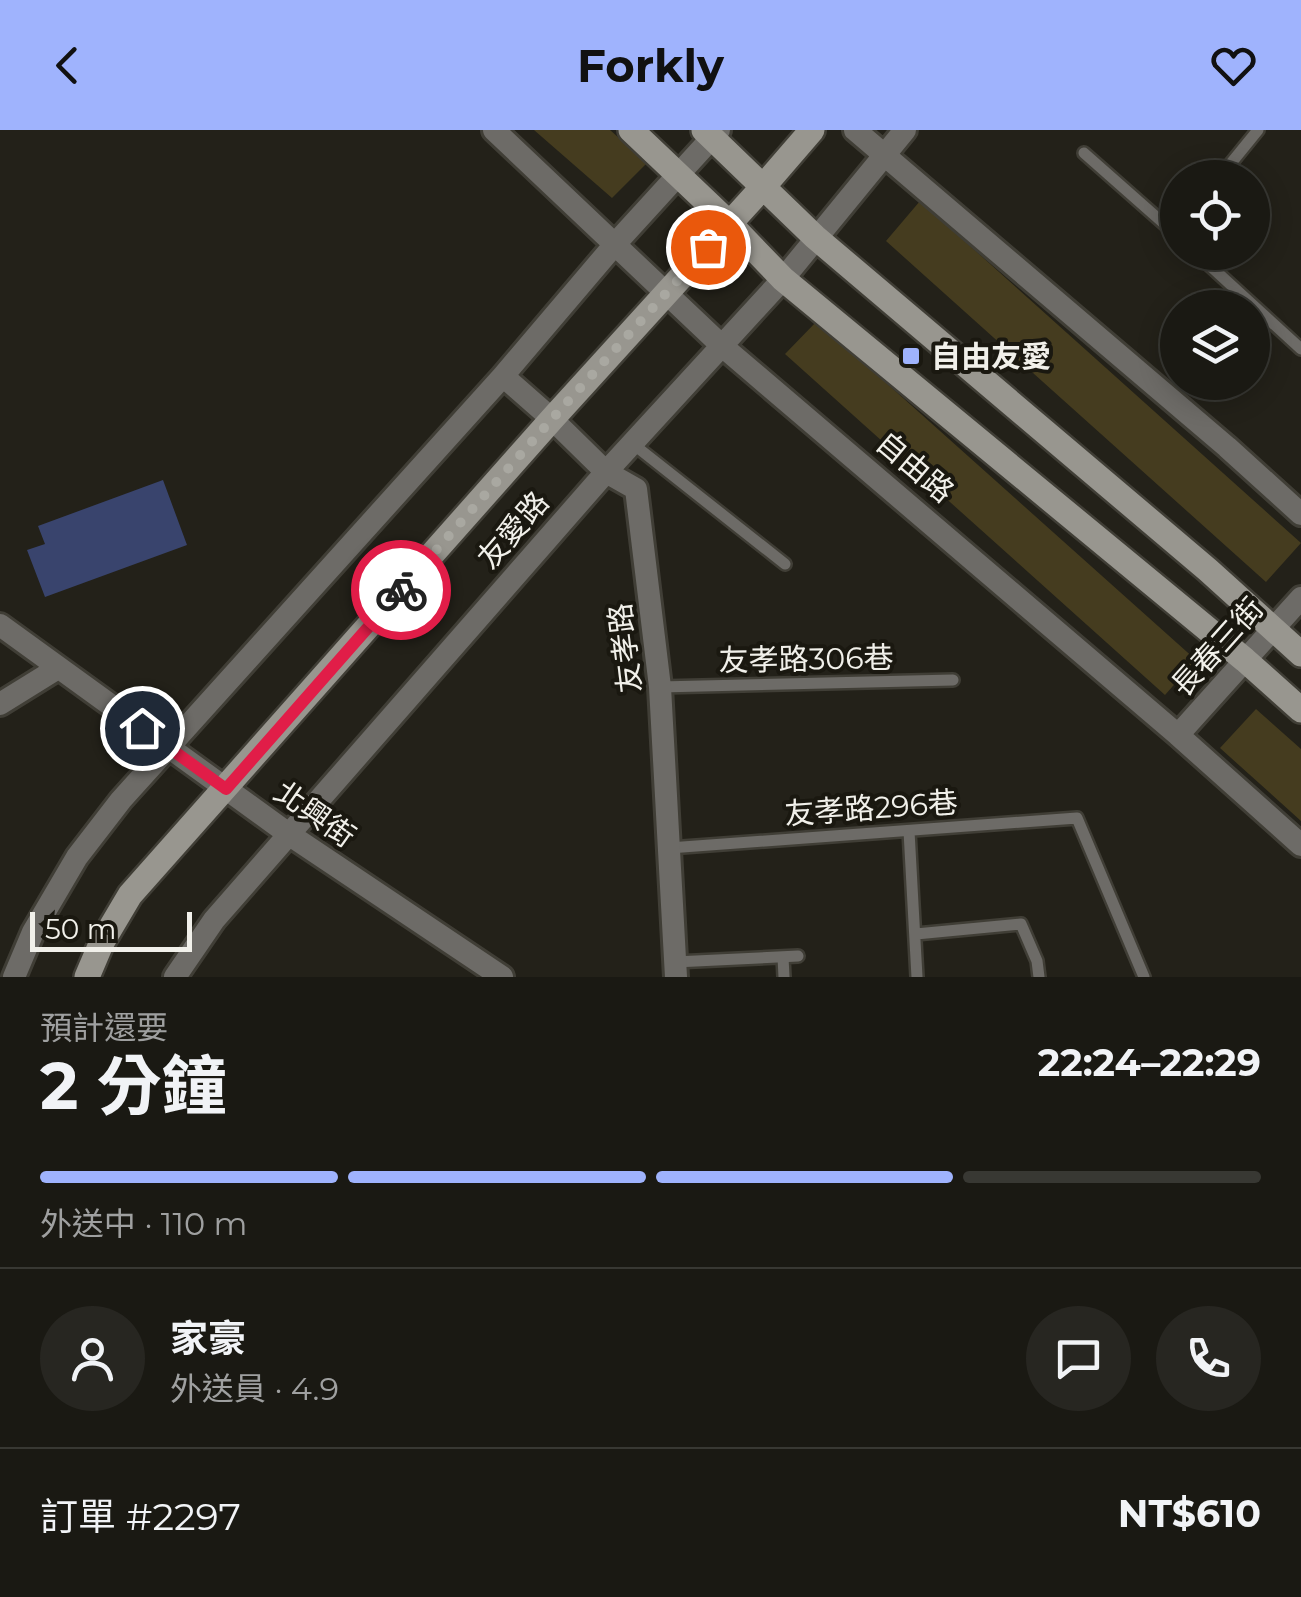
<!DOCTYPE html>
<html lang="zh-TW">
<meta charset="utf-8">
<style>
:root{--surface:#1a1913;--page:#272621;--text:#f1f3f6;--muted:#9fa0a0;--line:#383833;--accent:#9fb3fd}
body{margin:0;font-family:Montserrat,"Noto Sans TC",sans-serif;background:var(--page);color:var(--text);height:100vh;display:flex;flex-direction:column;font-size:38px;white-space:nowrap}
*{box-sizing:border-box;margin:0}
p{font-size:32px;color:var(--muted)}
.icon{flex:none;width:55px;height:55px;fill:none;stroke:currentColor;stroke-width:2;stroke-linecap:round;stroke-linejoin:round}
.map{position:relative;height:847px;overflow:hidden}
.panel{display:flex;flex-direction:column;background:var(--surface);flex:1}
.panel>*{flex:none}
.tools{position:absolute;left:1160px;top:30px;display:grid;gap:20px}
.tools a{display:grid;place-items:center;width:110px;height:110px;border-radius:50%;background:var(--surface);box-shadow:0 5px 25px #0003,0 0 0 2px var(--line);font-size:50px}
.scale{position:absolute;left:30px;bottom:25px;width:162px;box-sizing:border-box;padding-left:10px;border:5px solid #f1f0ea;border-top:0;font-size:28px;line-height:35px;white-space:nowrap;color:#f1f0ea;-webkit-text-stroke:8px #1a1810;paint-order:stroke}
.pin{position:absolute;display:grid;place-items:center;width:85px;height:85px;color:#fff;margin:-42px;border:5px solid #fff;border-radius:50%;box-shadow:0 2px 10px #0007}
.courier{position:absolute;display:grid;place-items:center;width:100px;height:100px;margin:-50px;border:8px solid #e11d48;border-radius:50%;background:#fff;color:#222;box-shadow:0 2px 12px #0007}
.headline em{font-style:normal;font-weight:700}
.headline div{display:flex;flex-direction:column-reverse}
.headline{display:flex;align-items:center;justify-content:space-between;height:170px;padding:0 40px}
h1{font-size:65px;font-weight:700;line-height:75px}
.bar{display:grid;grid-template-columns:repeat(4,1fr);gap:15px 10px;align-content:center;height:120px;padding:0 40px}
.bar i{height:12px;border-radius:8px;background:var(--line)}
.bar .active{background:var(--accent)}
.bar p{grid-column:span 4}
.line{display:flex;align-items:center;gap:25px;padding:0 40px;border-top:2px solid var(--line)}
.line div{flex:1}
.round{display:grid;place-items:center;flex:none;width:105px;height:105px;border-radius:52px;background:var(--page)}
header{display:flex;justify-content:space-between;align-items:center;height:130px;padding:0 40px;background:var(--accent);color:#111;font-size:45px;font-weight:700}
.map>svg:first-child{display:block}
</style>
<header><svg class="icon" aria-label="back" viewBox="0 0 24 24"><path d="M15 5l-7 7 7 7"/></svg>Forkly<svg class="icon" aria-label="heart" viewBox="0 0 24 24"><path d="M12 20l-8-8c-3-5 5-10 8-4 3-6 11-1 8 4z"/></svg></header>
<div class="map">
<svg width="1301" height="847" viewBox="0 0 1301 847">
<rect width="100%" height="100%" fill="#232119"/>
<!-- green -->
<path fill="#453c1f" d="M534,0H610L647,33L612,68Z
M920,71L1301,413L1266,452L886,111Z
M817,191L1196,530L1165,565L785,224Z
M1256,579L1301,619V691L1220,618Z"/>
<!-- building -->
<path fill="#39446d" d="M163,350L187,415L45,467L27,420L45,414L38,396Z"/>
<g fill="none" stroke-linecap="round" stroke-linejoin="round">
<defs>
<path id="lane" d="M1084,23L1178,106
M1219,48L1258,0
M1195,122L1301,219
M633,314L785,434
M660,557L953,550
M909,701L917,847
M669,718L1077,688L1144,847
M916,804L1021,794L1037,831L1039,847
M783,827L784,847
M675,832L798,826"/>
<path id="street" d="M494,0L721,215L1178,605L1301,715
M855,0L1227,317L1301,384
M503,246L552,289L606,342L636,359L660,557L676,847
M0,495L290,705L502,847
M0,574L58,538
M1178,605L1301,468
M14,847L33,802L77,727L121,670L503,246L616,113L719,0
M175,847L214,790L606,342L783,149L905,0"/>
<path id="secondary" d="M631,0L730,94L783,149L1245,530L1301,580
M704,0L815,107L1208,440L1301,524
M87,847L101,814L130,765L552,289L762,58L812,0"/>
</defs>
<!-- lane casing -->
<use href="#lane" stroke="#403e36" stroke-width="16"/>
<!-- street casing -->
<use href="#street" stroke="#403e36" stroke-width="28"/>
<!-- secondary casing -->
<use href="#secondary" stroke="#403e36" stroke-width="30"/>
<!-- lane -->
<use href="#lane" stroke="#6d6b67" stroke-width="11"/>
<!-- street -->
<use href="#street" stroke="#6d6b67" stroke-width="22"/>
<!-- secondary -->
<use href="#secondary" stroke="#98968f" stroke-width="25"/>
</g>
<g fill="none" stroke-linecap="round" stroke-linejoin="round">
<!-- done -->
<path stroke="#a9a8a1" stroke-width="10" stroke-dasharray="0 18" d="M401,460L552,289L708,117"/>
<!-- route -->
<path stroke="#e11d48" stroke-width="12" d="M142,598L226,659L401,460"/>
</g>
<!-- markers -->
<rect fill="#9fb3fd" stroke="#1a1810" stroke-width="4" x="901" y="216" width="20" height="20" rx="5"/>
<g text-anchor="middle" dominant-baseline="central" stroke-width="8" stroke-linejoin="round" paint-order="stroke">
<!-- poi labels -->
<g font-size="30" font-weight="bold" fill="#f1f0ea" stroke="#1a1810" text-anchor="start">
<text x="931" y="226">自由友愛</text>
</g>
<!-- street labels -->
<g font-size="30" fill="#f1f0ea" stroke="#1a1810">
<text transform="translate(915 337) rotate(40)">自由路</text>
<text transform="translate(513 400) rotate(-49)">友愛路</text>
<text transform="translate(1217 517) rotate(-48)">長春三街</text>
<text transform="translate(625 518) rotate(-97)">友孝路</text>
<text transform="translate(806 529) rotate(-1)">友孝路306巷</text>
<text transform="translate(871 678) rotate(-4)">友孝路296巷</text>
<text transform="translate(315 684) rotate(35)">北興街</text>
</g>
</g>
</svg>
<div class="tools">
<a><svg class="icon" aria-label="locate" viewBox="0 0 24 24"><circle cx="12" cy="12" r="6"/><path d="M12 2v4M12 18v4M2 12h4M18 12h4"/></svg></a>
<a><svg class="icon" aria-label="layers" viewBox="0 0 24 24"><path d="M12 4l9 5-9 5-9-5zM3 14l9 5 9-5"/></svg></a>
</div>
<div class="scale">50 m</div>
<div class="pin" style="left:708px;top:117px;background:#ea580c"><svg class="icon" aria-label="bag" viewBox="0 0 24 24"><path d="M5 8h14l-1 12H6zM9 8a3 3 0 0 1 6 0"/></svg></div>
<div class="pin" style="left:142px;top:598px;background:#1f2937"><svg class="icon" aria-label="home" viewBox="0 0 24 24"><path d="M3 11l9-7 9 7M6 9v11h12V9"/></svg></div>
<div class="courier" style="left:401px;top:460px"><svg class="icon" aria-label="bike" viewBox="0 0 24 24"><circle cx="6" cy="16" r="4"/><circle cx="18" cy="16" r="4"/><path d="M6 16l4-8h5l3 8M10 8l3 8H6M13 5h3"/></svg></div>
</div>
<section class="panel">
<div class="headline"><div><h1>2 分鐘</h1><p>預計還要</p></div><em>22:24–22:29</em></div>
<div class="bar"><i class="active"></i><i class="active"></i><i class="active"></i><i></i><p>外送中 · 110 m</p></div>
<div class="line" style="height:180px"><a class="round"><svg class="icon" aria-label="person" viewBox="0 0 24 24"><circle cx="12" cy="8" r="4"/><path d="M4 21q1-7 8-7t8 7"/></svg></a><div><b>家豪</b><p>外送員 · 4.9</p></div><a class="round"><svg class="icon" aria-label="chat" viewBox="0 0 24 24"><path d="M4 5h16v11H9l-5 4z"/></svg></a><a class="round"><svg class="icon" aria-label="phone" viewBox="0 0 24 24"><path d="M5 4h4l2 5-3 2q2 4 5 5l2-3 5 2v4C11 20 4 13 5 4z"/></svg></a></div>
<div class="line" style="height:130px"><div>訂單 #2297</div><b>NT$610</b></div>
</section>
